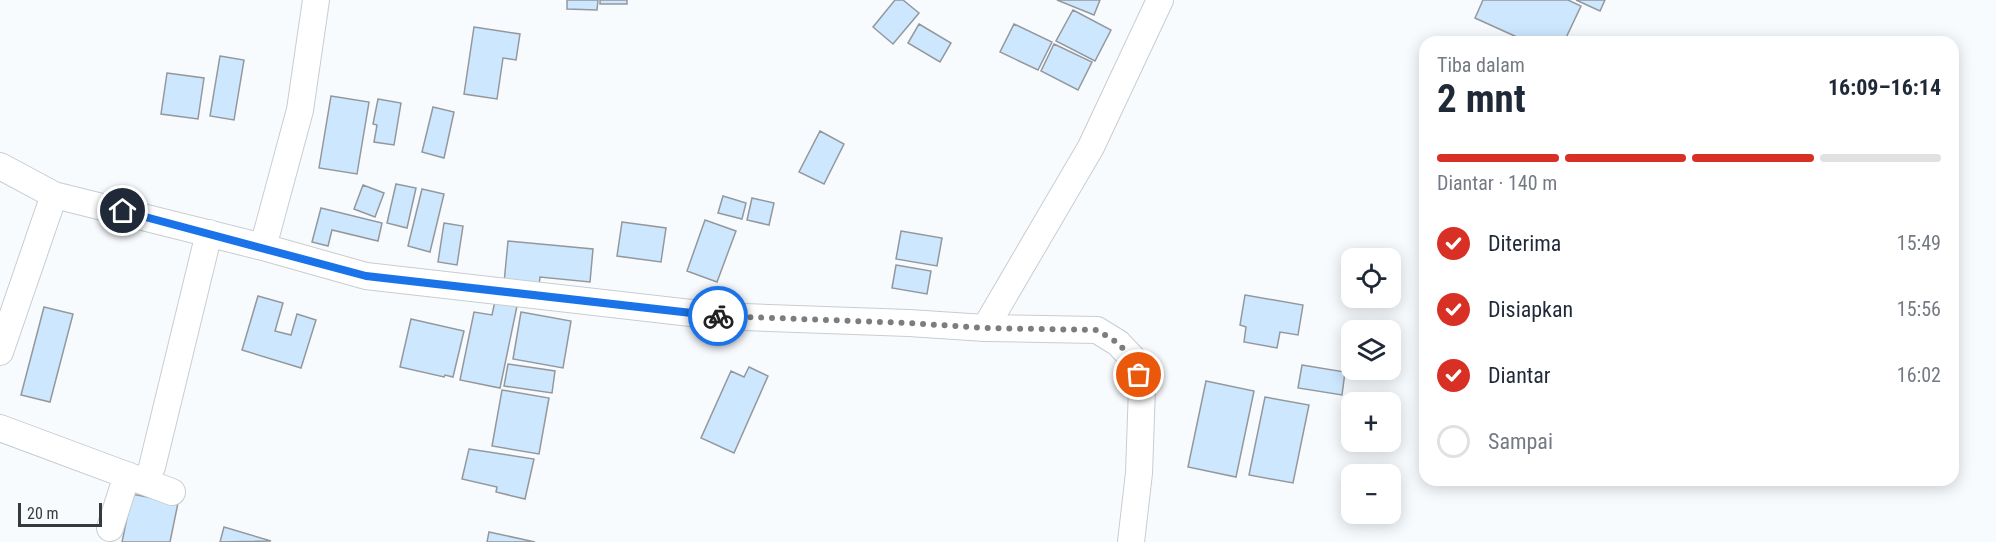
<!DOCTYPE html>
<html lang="id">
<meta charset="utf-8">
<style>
:root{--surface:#fff;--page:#f6f6f7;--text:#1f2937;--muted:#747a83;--line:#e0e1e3;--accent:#d93025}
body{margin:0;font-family:"Roboto Condensed",sans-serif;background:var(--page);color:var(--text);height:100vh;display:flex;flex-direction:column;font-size:22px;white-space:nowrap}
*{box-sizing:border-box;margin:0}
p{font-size:20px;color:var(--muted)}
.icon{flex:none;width:33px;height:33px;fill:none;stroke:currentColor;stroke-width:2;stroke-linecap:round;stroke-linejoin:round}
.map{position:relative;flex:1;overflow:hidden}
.side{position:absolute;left:1419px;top:36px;width:540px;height:450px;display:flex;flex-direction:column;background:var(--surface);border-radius:18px;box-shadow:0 3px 15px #0003}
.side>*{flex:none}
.tools{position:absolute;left:1341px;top:248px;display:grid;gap:12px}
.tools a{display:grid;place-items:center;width:60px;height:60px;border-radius:12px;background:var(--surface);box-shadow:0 3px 15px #0003;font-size:30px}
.scale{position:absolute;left:18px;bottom:15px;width:84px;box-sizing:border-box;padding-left:6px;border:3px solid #37393b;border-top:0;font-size:16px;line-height:21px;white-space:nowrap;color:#37393b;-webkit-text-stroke:4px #f8fbfe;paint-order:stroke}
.pin{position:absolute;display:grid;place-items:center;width:51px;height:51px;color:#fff;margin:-26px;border:3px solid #fff;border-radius:50%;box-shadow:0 2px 6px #0007}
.courier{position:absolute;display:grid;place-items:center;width:60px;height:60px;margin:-30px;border:4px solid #1a73e8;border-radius:50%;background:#fff;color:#222;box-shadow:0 2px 8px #0007}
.head em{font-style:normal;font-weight:700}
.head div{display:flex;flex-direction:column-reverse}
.head{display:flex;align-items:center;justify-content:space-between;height:102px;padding:0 18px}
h1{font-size:39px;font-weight:700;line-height:45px}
.bar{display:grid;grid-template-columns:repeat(4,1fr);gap:9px 6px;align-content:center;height:72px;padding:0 18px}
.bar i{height:8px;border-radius:4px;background:var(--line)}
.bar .current{background:var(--accent)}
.bar p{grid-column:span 4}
ol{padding:0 18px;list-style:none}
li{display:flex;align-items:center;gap:18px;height:66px}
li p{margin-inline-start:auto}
li .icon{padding:6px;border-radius:50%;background:var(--accent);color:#fff;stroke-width:4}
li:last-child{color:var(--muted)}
li i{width:33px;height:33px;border:3px solid var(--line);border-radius:50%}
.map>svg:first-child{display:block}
</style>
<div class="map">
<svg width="1996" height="542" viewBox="0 0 1996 542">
<rect width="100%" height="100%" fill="#f8fbfe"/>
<!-- building -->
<path fill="#cde7fe" stroke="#94989d" stroke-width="1.5" d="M567,0H598L597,10L567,9Z
M600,0H627V4H600Z
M895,0H903L919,13L893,44L873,27Z
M1057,0H1100L1094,15Z
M1483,0H1568L1581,6L1564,42H1528L1475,18Z
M1576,0H1605L1600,11Z
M1073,10L1111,30L1095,61L1056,41Z
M919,24L951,43L940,62L908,43Z
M1014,24L1052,42L1038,70L1000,52Z
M474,27L520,34L516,60L503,58L497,99L464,94Z
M1054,44L1092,62L1078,90L1041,71Z
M220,56L244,60L234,120L210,116Z
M167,73L204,78L198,119L161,114Z
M331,96L369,102L357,174L319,168Z
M378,99L401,103L394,145L374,142L377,125L373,124Z
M433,107L454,112L444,158L422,152Z
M820,131L844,144L824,184L799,172Z
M396,184L416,188L407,228L387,223Z
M363,185L384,193L375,217L354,209Z
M422,189L444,194L430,252L408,246Z
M723,196L746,203L742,219L718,213Z
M752,198L774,203L769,225L747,220Z
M321,208L382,223L378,241L332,230L328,246L312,242Z
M705,220L736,231L717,282L687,271Z
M622,222L666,228L661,262L617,256Z
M444,223L463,226L457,265L438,262Z
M901,231L942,238L937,266L896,259Z
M508,241L593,249L590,282L540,277L539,286L504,283Z
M896,265L931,271L927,294L892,288Z
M1245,295L1303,305L1298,335L1280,332L1277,348L1244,342L1246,327L1240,325Z
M258,296L283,303L275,331L291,335L297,314L316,320L301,368L242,350Z
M495,301L517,306L500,388L460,380L474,312L492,315Z
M44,307L73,314L50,402L21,395Z
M521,312L571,321L563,368L513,359Z
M411,319L464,331L453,377L445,375L444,377L400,367Z
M508,364L555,371L552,393L504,386Z
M1302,365L1345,372L1342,395L1298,388Z
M749,367L768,376L734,453L701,438L731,371L744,377Z
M1206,381L1254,391L1236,477L1188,467Z
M502,390L549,398L539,454L492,446Z
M1265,397L1309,405L1293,483L1249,475Z
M469,449L534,459L525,499L496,492L497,487L462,479Z
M132,494L178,503L170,542H122Z
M224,527L271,541L220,542Z
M489,532L535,542H487Z"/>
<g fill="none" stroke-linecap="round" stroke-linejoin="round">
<defs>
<path id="street" d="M0,166L54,195L263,247L366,276L717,316L909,323L985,328L1097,330L1118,343L1136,362L1142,388L1139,473L1131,542
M263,247L300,110L316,0
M985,328L1091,147L1160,0
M0,352L54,195
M0,428L172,492
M152,467L209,233
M110,528L127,475"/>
</defs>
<!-- street casing -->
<use href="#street" stroke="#c8cdd1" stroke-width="28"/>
<!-- street -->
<use href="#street" stroke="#fff" stroke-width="26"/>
</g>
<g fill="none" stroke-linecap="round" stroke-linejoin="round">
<!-- done -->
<path stroke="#7b7d7f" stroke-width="6" stroke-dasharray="0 10.8" d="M718,316L909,323L985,328L1097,330L1118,343L1136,363L1139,375"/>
<!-- route -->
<path stroke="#1a73e8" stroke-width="8" d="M123,211L366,276L718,316"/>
</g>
</svg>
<div class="tools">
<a><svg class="icon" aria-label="locate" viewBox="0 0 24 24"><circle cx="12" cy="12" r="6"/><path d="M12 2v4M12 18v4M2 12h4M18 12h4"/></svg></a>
<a><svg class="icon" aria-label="layers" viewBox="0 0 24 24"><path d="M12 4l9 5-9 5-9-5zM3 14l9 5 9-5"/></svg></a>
<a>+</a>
<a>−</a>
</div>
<div class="scale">20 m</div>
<div class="pin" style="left:1139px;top:375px;background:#ea580c"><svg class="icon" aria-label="bag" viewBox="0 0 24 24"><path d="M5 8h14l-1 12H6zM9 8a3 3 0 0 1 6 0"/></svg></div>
<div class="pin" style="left:123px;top:211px;background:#1f2937"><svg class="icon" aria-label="home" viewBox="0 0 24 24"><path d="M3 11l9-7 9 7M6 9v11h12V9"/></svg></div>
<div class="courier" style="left:718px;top:316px"><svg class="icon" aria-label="bike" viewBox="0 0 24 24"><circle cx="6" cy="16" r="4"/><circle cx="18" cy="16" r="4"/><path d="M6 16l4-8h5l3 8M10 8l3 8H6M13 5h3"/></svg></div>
<section class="side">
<div class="head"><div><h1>2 mnt</h1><p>Tiba dalam</p></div><em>16:09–16:14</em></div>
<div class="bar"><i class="current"></i><i class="current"></i><i class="current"></i><i></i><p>Diantar · 140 m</p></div>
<ol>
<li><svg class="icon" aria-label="check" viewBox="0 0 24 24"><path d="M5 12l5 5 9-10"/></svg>Diterima<p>15:49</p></li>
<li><svg class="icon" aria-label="check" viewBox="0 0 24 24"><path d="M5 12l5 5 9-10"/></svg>Disiapkan<p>15:56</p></li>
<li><svg class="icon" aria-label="check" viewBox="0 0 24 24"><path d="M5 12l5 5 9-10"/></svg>Diantar<p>16:02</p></li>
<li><i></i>Sampai</li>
</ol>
</section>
</div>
